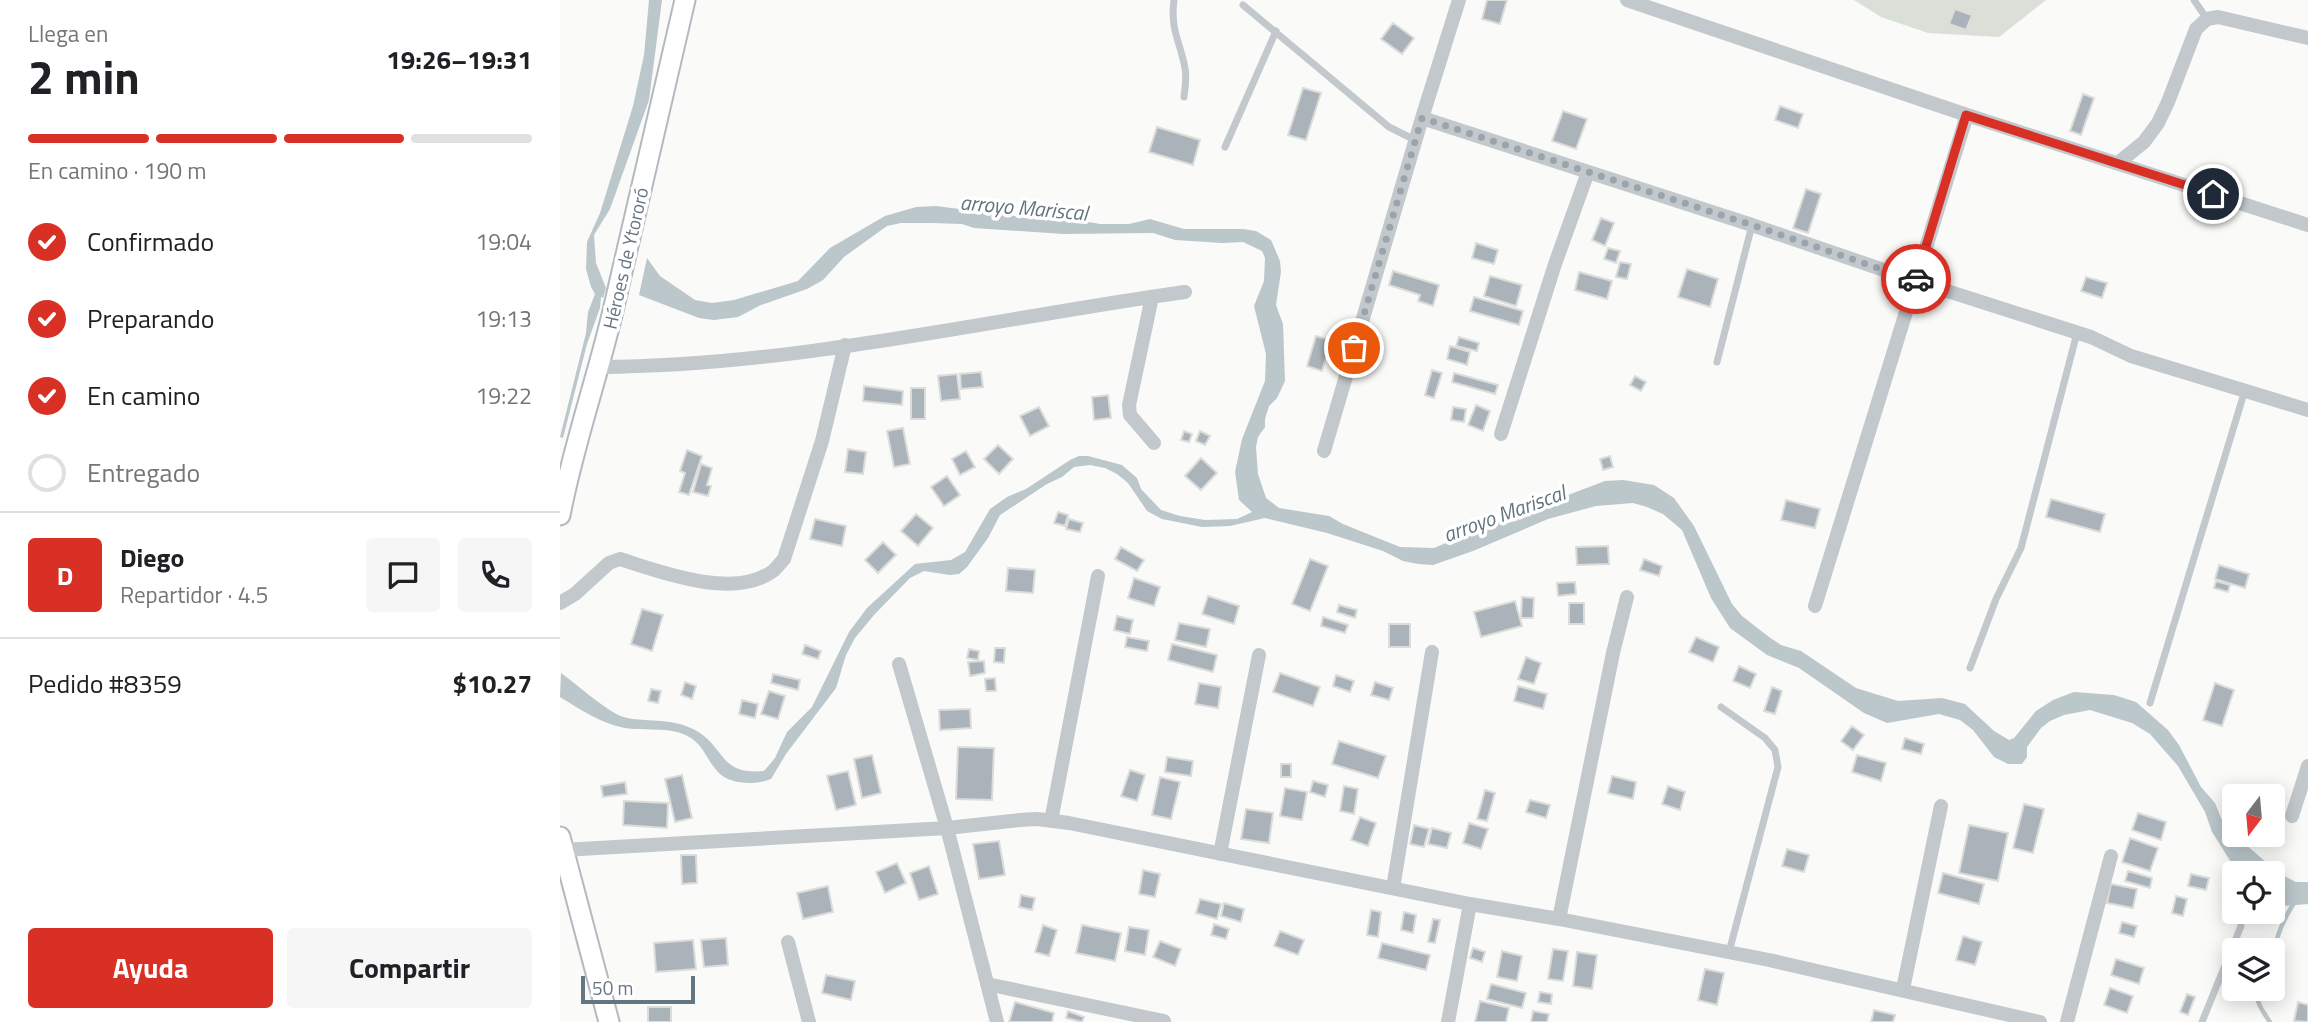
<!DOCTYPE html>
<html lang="es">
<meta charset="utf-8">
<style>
:root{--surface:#fff;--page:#f6f6f6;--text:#202124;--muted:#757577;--line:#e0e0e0;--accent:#d93025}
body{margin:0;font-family:"Titillium Web",sans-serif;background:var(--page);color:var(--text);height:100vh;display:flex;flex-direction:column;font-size:26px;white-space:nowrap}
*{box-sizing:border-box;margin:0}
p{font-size:23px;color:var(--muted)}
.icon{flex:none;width:38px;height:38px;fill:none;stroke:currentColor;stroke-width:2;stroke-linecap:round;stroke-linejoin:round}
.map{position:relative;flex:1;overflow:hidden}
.sheet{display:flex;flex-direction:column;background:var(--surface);width:560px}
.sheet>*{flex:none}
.needle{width:46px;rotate:196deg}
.controls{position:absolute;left:1662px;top:784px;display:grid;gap:14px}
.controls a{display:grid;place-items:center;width:63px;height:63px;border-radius:7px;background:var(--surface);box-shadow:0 4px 18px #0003;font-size:35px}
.scale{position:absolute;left:21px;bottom:18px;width:114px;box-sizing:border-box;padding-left:7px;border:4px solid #657683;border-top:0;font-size:19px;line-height:24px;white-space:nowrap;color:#657683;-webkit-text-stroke:5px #fff;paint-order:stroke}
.pin{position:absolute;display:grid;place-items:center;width:60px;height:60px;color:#fff;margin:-30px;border:4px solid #fff;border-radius:50%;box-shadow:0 2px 7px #0007}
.courier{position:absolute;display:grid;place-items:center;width:70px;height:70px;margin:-35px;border:5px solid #d93025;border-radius:50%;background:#fff;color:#222;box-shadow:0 2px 9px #0007}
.headline em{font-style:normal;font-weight:700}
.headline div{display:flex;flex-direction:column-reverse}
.headline{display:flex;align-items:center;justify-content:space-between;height:119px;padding:0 28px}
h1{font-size:46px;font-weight:700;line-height:52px}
.bar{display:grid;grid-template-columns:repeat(4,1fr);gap:10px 7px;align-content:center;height:84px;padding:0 28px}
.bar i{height:9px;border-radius:5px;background:var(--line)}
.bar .current{background:var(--accent)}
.bar p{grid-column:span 4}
.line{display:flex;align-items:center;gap:18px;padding:0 28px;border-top:2px solid var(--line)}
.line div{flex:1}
.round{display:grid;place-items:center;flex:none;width:74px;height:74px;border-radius:7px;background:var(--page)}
ol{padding:0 28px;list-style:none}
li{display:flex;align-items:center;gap:21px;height:77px}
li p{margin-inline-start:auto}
li .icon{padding:7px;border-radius:50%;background:var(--accent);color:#fff;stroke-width:4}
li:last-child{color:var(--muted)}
li i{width:38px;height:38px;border:4px solid var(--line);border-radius:50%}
.action{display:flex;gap:14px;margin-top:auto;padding:14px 28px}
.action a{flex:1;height:80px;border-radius:7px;background:var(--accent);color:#fff;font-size:28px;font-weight:700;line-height:80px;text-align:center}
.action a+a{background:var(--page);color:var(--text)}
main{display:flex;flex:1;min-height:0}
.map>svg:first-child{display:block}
</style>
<main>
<section class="sheet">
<div class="headline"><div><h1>2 min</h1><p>Llega en</p></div><em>19:26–19:31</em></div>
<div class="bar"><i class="current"></i><i class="current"></i><i class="current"></i><i></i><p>En camino · 190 m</p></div>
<ol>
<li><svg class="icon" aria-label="check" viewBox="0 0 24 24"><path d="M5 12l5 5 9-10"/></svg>Confirmado<p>19:04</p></li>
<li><svg class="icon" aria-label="check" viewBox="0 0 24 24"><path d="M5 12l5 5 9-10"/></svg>Preparando<p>19:13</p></li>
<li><svg class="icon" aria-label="check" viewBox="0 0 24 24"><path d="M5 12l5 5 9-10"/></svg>En camino<p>19:22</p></li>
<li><i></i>Entregado</li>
</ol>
<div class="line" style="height:126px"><b class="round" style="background:var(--accent);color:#fff">D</b><div><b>Diego</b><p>Repartidor · 4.5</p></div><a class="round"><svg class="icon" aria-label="chat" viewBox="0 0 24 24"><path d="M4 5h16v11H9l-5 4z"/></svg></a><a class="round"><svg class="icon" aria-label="phone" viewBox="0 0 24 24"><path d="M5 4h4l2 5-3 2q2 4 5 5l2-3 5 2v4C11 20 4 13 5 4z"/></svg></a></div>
<div class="line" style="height:91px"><div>Pedido #8359</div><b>$10.27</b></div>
<div class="action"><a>Ayuda</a><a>Compartir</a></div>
</section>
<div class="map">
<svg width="1748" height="1022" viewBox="0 0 1748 1022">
<rect width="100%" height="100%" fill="#fafaf8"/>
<!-- green -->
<path fill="#dadfd7" d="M1294,0H1486L1439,37L1368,33L1321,17Z"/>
<!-- water -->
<path fill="#bbc7cb" d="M89,0H102L89,100L50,209L34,235L36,263L46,288L43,298L41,297L40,308L27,344L3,438L0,437L26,333L28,312L35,294L31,287L26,269L27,242L40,213L73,106L84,55Z
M376,206L469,218H506L540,224H569L590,219L624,229H683L696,231L711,240L720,261L721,272L716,305L723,324L725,381L717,398L709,406L705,419V427L698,437L696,447L698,474L706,498L719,508L769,516L783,524L840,547L874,548L926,526L1045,481L1063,480L1094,485L1114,498L1134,526L1172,604L1182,616L1209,637L1221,645L1241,651L1296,688L1338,701L1382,698L1405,704L1434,731L1449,740L1454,738L1476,711L1493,700L1514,692L1554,695L1576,702L1608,730L1619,745L1641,787L1655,803L1661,818L1678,838L1720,874L1736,882H1748V904L1721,906L1713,904V873H1678L1652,832L1645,812L1618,766L1590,734L1572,723L1530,710L1504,715L1490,721L1481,728L1467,747V757L1462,764H1448L1434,757L1413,730L1400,720L1379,714L1327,723L1304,713L1239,668L1207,655L1170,628L1151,598L1122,530L1103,514L1087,507L1073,503L1036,506L988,519L913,551L873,565L858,564L843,561L823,551L767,533L705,518L670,526L642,527L602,519L587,511L568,483L557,474L545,468L530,465L514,467L502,477L487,484L440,515L428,538L407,567L399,574L390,575L364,571L350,578L314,615L295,638L286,655L276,688L226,754L211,779C196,785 171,785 159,773C145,759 144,742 123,734C107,728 90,730 74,729C46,727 23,711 0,697L1,673C17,684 50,715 67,718C90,722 113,718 135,730C167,748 158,775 204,771L215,758L227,732L252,707L289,632L307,608L355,564L391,560L405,552L430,509L447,497L466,489L510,460L519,456H528L562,465L577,478L581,489L601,510L620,516L645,520L677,519L692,512L679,500L675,472L682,439L705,381L706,354L694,306L704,281L705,258L702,251L683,242L662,243L615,240L593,233L503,234L414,228L402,224L373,223H341L327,226L284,257L263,280L247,289L201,305L178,317L154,320L139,318L79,295L87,258L100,276L135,300L152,303L174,300L238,281L270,248L325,216L356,207Z"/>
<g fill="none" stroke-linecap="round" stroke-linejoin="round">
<!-- stream -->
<path stroke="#bbc7cb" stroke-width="4.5" d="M1713,962C1716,955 1716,947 1717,939C1720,928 1728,911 1735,902
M1697,989C1695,1001 1703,1012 1710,1022"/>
</g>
<!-- building -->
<path fill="#aab3b9" stroke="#dcdcda" stroke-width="2" d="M927,0H947L940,24L922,19Z
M1395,9L1412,15L1406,30L1389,24Z
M833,23L854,38L842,54L821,39Z
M743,88L761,93L746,140L728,135Z
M1523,94L1534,98L1521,135L1510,131Z
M1220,106L1243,114L1238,128L1215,120Z
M1003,111L1027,119L1016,149L992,141Z
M597,127L640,140L633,165L589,152Z
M1246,189L1261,194L1248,233L1233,228Z
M1041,218L1054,223L1045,246L1032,240Z
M916,243L938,250L934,264L912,258Z
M1048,248L1060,251L1056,263L1044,259Z
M1060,262L1071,264L1067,279L1056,277Z
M1127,269L1158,279L1150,307L1118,297Z
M833,271L879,285L873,306L858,301L860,295L829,285Z
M1019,272L1052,281L1047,299L1015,290Z
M930,276L962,285L956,306L924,296Z
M1526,277L1547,283L1542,298L1521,291Z
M914,297L963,311L959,325L910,311Z
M756,336L771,340L762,371L747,366Z
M899,337L919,343L917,351L896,346Z
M890,346L910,352L907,365L887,359Z
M872,370L882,373L874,398L865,395Z
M421,372L423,387L401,389L400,374Z
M894,373L938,385L935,394L892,382Z
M397,374L400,399L381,401L378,376Z
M1075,376L1086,382L1081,391L1070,385Z
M304,386L343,391L342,405L303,401Z
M351,388H365V419H351Z
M548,395L551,418L534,420L532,397Z
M916,405L930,411L923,431L908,425Z
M479,407L489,426L470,436L460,416Z
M893,407L906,409L904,422L891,420Z
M343,428L350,464L334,467L327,431Z
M624,431L632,434L629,442L621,440Z
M640,431L650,436L645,445L636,441Z
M438,445L453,459L439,474L424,459Z
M288,449L306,452L303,474L285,472Z
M127,450L142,456L129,495L119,492L125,473L120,471Z
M406,451L415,467L400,475L392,459Z
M1050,456L1053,467L1043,470L1040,459Z
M641,458L657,473L641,490L625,476Z
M141,464L152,468L147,485L151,486L148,496L133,492Z
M387,476L400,495L384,506L371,487Z
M1491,499L1545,514L1540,532L1486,517Z
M1226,500L1260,509L1255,528L1221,520Z
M498,512L508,515L505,526L494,523Z
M356,514L373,528L358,546L341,531Z
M255,519L286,526L282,546L250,539Z
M509,519L523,523L520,532L506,529Z
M323,542L336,555L318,573L305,560Z
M1048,546L1049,564L1017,565L1016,547Z
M561,547L584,560L577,571L555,559Z
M750,559L768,566L750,611L732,604Z
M1084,559L1102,566L1099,576L1080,570Z
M1659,565L1689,574L1685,588L1655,579Z
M448,568L475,570L473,593L446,591Z
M574,578L600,587L594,606L568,598Z
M1656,581L1670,585L1668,592L1654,588Z
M1015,582L1016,594L998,596L997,583Z
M648,596L679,606L674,624L642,614Z
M962,597L974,598L973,618H961Z
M955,601L962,626L921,637L914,612Z
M1009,603H1024V624H1009Z
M779,605L797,610L795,618L777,612Z
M82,609L103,615L92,651L71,644Z
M557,616L573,620L570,634L554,630Z
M763,617L788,625L785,633L761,626Z
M619,623L650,629L646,647L615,640Z
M829,624H850V647H829Z
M567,637L589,641L587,651L565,647Z
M1136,637L1159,647L1153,662L1129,652Z
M612,644L657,655L653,672L608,660Z
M245,645L261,651L258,659L242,654Z
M435,648H445L444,663L434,662Z
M409,649L419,651L418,660L407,658Z
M966,657L981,663L974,684L958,679Z
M424,661L425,673L410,676L408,662Z
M1179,666L1196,674L1190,688L1173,681Z
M720,673L760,687L753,706L713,692Z
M213,674L240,680L238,690L211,683Z
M776,675L794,681L790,692L773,686Z
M435,678L436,691H426L425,679Z
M125,682L136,686L132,699L121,695Z
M815,682L833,688L829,700L811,695Z
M639,683L661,687L658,708L635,704Z
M1655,683L1674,690L1662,726L1643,720Z
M958,686L987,694L983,709L954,701Z
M1212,687L1222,691L1215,714L1204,711Z
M91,689L101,691L98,703L88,701Z
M209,691L225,696L218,719L201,714Z
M182,700L198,704L195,718L179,714Z
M410,709L411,728L380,730L379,710Z
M1292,726L1304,735L1293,750L1281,741Z
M1345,738L1364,744L1361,754L1342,749Z
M779,741L826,756L818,778L772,764Z
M398,747L434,748L432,800L396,799Z
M312,755L321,793L302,798L294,759Z
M1297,755L1326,763L1321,781L1292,772Z
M607,757L633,761L631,776L605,772Z
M721,764H731V777H721Z
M570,770L585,775L577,801L561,796Z
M288,771L296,805L276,810L267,776Z
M122,775L132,818L115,822L105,779Z
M1052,776L1076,782L1073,799L1048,793Z
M600,777L620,782L611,819L592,815Z
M753,781L768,785L765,797L750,792Z
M65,782L67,794L43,797L41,786Z
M784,786L798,789L794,814L780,811Z
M1108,786L1125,792L1120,810L1102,804Z
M725,788L747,792L742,820L720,816Z
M925,790L935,793L927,821L917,819Z
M970,800L990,805L986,818L966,812Z
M64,801L108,803L107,828L63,825Z
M1464,804L1484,809L1473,853L1453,848Z
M686,809L713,813L709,843L681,839Z
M1578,813L1606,822L1601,840L1572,830Z
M800,817L816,823L808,846L791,840Z
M909,823L928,829L921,849L903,843Z
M854,825L869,829L864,847L850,844Z
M1409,825L1448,833L1438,881L1399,873Z
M872,828L891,833L887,848L868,844Z
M1570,838L1598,848L1590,871L1562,862Z
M439,841L445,875L419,879L413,844Z
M1227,849L1249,855L1244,872L1222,866Z
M121,855H136L137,883L122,884Z
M337,863L346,883L325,893L316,872Z
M369,866L378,894L359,900L350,873Z
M583,870L600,874L595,897L579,894Z
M1568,871L1592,878L1590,888L1565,881Z
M1383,873L1424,884L1419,904L1378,893Z
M1631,874L1649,878L1646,890L1628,886Z
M1551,884L1577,889L1573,908L1547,903Z
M268,886L273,912L243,919L237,893Z
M461,895L475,898L472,910L459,907Z
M1616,896L1627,899L1623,916L1612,913Z
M640,899L661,904L657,919L636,913Z
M664,903L684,909L681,922L661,916Z
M811,910L821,912L818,937L807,935Z
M844,912L856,915L853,933L841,930Z
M873,919L880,920L875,943L868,942Z
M1562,922L1577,926L1574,937L1559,933Z
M654,924L669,929L666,939L651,935Z
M483,925L497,930L489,956L475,952Z
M522,925L561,933L555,961L516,953Z
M569,927L589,930L585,955L565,951Z
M720,931L744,940L738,955L714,946Z
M1403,936L1422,942L1415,965L1396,960Z
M166,938L168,965L144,967L141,940Z
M133,940L136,969L96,972L94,943Z
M600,941L621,949L615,966L593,957Z
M822,943L870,955L866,970L818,958Z
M913,948L925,952L922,962L910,958Z
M993,949L1008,951L1003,981L988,979Z
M942,951L962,956L957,981L937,977Z
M1017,952L1037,955L1032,989L1013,986Z
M1556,959L1584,968L1579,984L1551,975Z
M1145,969L1164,973L1157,1005L1138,1000Z
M266,975L295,981L291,1000L262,993Z
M931,984L966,993L962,1008L927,999Z
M1550,988L1573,996L1567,1013L1544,1005Z
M980,992L992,994L991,1004L978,1002Z
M1627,994L1635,997L1628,1015L1620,1012Z
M920,1001L949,1008L946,1022H915Z
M455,1002L494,1013L492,1022H449Z
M1738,1002L1748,1005V1022L1734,1021Z
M88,1007H111V1022H88Z
M1314,1010L1335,1015L1333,1022H1311Z
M508,1011L524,1017L522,1022L506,1018Z
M973,1011L989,1014L987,1022H971Z"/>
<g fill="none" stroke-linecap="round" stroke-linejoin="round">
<defs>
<path id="secondary" d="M0,515C13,447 36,382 52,315L125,0
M0,837L49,1022"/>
</defs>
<!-- secondary casing -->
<use href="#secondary" stroke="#b3babf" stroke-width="23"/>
<!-- service -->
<path stroke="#c3c8cc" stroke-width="7" d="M614,0C610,30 620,41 625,68C627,77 625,88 624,97
M1634,0L1647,19
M683,5L829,127L855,140
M665,147L716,31
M1157,362L1192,225
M1410,668L1436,599L1461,548L1517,333
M1590,703L1685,390
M1161,707L1205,738L1215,750L1218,767L1169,952
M1642,1022L1681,926"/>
<!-- minor -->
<path stroke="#c3c8cc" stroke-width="14" d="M1067,0L1407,115L1748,225
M862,118L1192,225L1356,281L1531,337L1571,356L1748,410
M1558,163L1584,142L1598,123L1608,102L1636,29L1647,19L1658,17L1748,38
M592,297L569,405L570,415L594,443
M40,367C236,366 431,319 625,292
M941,434L995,264L1028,172
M764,451L862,118L899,0
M0,603L15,594L49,563L60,559C101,572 174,600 213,571C217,568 220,563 224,559L262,441L285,345
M1255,606L1407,115
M339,664L387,828L437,1022
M1732,816L1748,766
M491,821L538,576
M3,850L387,828L460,820L477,819L509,823L910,904L999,919L1209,960L1480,1022
M660,854L699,655
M833,888L872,652
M999,919L1053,653L1067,597
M228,942L249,1022
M427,984L604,1021
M1343,989L1381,806
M888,1022L910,904
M1507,1022L1551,856"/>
<!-- secondary -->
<use href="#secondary" stroke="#fff" stroke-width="19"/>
</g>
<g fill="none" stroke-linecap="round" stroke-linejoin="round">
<!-- done -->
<path stroke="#99a4ac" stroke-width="7" stroke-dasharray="0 12.6" d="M794,348L862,118L1192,225L1356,281V279"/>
<!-- route -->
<path stroke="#d93025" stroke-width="9" d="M1356,279L1406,115L1653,194"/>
</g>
<g text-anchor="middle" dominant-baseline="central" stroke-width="7" stroke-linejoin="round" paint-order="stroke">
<!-- street labels -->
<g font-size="19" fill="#657683" stroke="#fff">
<text transform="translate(65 258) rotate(-77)">Héroes de Ytororó</text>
</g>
<!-- water labels -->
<g font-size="21" font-style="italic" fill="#60757c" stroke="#fff">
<text transform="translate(464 207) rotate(5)">arroyo Mariscal</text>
<text transform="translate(944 513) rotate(-20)">arroyo Mariscal</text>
</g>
</g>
</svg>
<div class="controls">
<a><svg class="needle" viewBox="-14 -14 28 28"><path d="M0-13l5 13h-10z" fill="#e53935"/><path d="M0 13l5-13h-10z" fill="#757577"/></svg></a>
<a><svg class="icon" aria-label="locate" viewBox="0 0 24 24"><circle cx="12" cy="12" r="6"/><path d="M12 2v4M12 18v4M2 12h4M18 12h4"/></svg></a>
<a><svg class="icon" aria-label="layers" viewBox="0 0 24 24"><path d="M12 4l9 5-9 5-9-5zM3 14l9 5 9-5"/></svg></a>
</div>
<div class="scale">50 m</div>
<div class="pin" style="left:794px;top:348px;background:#ea580c"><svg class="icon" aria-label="bag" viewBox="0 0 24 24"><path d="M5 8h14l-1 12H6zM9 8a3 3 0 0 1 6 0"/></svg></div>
<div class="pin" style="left:1653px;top:194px;background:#1f2937"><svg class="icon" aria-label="home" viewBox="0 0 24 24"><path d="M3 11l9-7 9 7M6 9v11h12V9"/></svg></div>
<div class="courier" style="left:1356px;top:279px"><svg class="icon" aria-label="car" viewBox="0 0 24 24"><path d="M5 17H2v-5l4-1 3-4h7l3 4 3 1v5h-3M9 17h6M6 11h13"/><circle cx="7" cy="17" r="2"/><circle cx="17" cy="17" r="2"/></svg></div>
</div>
</main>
